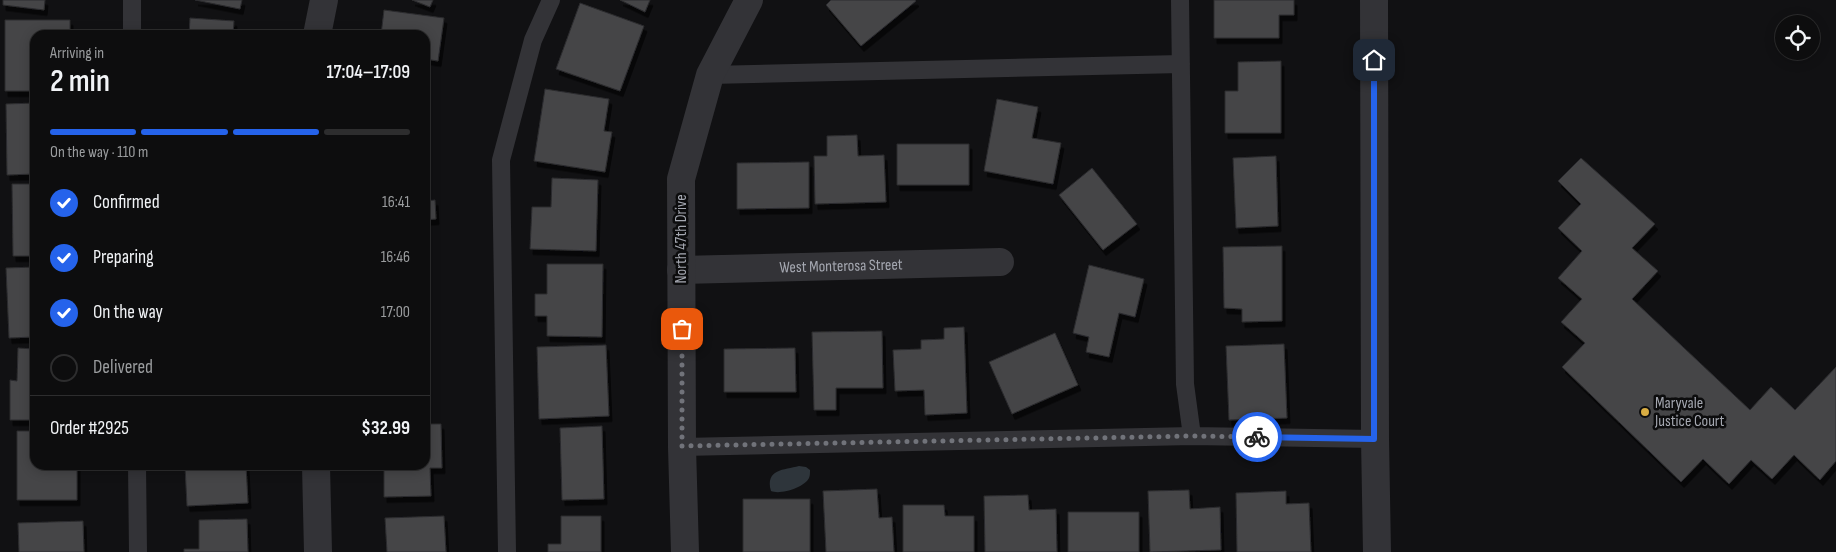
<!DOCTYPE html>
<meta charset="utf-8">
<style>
:root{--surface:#0d0d0e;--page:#161617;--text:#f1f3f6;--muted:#9a9c9e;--line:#2d2d2e;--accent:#2563eb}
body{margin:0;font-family:"Sofia Sans Condensed",sans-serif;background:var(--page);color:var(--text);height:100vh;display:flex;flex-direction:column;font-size:19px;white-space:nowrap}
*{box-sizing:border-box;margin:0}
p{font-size:16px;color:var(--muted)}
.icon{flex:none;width:28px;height:28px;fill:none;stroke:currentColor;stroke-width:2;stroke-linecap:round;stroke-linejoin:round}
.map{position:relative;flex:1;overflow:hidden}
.details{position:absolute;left:30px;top:30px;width:400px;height:440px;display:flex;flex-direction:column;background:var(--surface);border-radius:15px;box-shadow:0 2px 12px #0003,0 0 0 1px var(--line)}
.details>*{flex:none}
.buttons{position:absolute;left:1775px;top:15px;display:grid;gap:10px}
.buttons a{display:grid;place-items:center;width:45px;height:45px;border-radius:50%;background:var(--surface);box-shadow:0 2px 12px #0003,0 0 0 1px var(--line);font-size:25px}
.pin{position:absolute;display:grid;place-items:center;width:42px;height:42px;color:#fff;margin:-21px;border-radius:10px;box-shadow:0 2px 8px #0006}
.courier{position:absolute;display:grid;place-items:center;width:50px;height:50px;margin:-25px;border:4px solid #2563eb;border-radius:50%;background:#fff;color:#222;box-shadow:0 1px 6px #0007}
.headline em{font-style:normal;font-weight:600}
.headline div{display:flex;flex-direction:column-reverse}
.headline{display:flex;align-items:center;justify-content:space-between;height:85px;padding:0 20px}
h1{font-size:32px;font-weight:600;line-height:38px}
.bar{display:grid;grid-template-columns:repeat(4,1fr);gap:8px 5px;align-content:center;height:60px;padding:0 20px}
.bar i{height:6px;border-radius:4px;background:var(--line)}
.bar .selected{background:var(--accent)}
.bar p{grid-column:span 4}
.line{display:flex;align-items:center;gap:12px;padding:0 20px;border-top:1px solid var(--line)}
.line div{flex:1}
ol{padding:0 20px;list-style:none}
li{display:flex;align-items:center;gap:15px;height:55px}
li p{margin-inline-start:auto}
li .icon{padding:5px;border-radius:50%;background:var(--accent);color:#fff;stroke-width:4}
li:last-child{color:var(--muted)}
li i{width:28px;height:28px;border:2px solid var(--line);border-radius:50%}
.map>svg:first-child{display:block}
</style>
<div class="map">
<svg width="1836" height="552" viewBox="0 0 1836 552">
<defs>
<filter id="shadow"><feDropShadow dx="3" dy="5.5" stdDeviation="0" flood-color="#0009"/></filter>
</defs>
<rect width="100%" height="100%" fill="#111113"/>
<!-- water -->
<path fill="#2e353b" d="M799,466L806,467L810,470C810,473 810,476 809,478C804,488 780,495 771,491C765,469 784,470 799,466Z"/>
<!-- building -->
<path fill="#444447" stroke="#2c2c2e" filter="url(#shadow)" d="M3,0H45L44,10L3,5Z
M195,0H242L240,9Z
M412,0H433L430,7Z
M620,0H650L645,12Z
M831,0H915L916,1L861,46L826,5Z
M1214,0H1294V15H1279V38H1214Z
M580,3L644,26L620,91L556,69Z
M384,10L444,18L438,61L425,59V35H381Z
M190,18L234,21L233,35H189Z
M5,20H70V35H35V91H5Z
M1281,61V133H1225V91H1238V62Z
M545,89L609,99L604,131L612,132L605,172L534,161Z
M997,99L1038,107L1032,138L1061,143L1053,184L984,171Z
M35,103V174L7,175L6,104Z
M857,135L858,156L884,155L886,202L815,204L814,156H827V136Z
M897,144H969V185H897Z
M1276,156L1278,226L1236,228L1233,158Z
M1581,158L1655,224L1632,248L1658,271L1632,299L1750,410L1771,387L1795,410L1836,367V461L1820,480L1794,455L1772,479L1751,460L1729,484L1703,459L1681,482L1562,367L1585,343L1561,322L1582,299L1558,278L1582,251L1558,228L1581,204L1558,181Z
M809,162V208L737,209V163Z
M1092,168L1137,224L1103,250L1059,195Z
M552,178L598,180L596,251L530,249L532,207H551Z
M12,184H35V256H13Z
M435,200L436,219L425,220V201Z
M1282,246V321L1242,322V309L1224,308L1223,247Z
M547,264H603L602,337L547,336V316H535V294H547Z
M1089,265L1144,279L1135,317L1119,313L1109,357L1086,352L1089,337L1073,333Z
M35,267V337L9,338L6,268Z
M964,327L967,413L925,415L924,390L895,391L893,350L921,349V340L944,339V328Z
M882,331L883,388H836V410H814L812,332Z
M1055,333L1078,385L1012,414L989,362Z
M425,343H426V415H425Z
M1284,344L1287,418L1229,420L1226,346Z
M606,345L609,416L539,419L537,347Z
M18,348L35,349V420H10V380L17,381Z
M795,348L796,392H724V349Z
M425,424H441L442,468H430L431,496L384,497V465H425Z
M602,426L604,499L562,500L560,428Z
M17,431H35V465H77V500H17Z
M246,465L248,503L187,506L185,466Z
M877,489L879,518L892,517L894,552H826L823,491Z
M1189,490L1190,509L1220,507L1221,550L1150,552L1148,491Z
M1286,491V504L1309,503L1311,552H1237L1236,493Z
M1028,495L1029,510L1056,509L1057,552H985L984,496Z
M743,499H810V552H743Z
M903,505H944L945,516H974V552H903Z
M1068,512H1139V552H1068Z
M444,516L446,552H387L385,518Z
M561,516H601V552H548V544H561Z
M247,519L248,552H184V549H199V520Z
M83,521L84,552H19L18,523Z"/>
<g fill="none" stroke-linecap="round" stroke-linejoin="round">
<!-- service -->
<path stroke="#333337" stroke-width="18" d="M1180,0L1185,384L1192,436
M132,35V0
M710,75L1181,64
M682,447L1192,436L1375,439
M137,465L138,552
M507,552L501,160L533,40L551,0"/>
<!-- minor -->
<g stroke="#333337" stroke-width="28">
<path d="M317,35L324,0"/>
<path id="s1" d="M681,270L1000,262"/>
<path d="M316,465L318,552"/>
<path d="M685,552L682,447L681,179L710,75L749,0"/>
</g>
<!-- tertiary -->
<path stroke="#333337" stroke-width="28" d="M1374,0L1375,439L1377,552"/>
</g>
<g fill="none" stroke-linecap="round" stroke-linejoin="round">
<!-- done -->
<path stroke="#71737a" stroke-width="5" stroke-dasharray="0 9" d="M682,329V446L1192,436L1257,437"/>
<!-- route -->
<path stroke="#2563eb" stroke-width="6" d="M1257,437L1374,439V60"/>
</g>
<!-- markers -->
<circle fill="#d9ad43" stroke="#0c0c0d" stroke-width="2" cx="1645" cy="412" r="5"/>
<g text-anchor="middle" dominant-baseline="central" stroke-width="5" stroke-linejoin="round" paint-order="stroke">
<!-- street labels -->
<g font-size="16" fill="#a5a8b1" stroke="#0c0c0d">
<text transform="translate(681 239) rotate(-90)">North 47th Drive</text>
<text stroke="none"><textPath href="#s1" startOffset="160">West Monterosa Street</textPath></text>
</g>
<!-- poi labels -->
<g font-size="16" fill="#a5a8b1" stroke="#0c0c0d" text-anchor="start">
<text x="1655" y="403">Maryvale<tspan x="1655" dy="18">Justice Court</tspan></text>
</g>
</g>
</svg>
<div class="buttons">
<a><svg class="icon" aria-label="locate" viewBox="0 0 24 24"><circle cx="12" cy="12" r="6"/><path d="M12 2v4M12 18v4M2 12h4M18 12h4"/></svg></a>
</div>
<div class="pin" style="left:682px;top:329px;background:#ea580c"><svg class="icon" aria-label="bag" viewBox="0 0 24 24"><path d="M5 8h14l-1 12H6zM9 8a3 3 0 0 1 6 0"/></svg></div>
<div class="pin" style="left:1374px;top:60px;background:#1f2937"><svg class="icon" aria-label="home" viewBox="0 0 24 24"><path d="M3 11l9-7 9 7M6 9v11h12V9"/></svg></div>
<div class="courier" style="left:1257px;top:437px"><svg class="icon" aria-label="bike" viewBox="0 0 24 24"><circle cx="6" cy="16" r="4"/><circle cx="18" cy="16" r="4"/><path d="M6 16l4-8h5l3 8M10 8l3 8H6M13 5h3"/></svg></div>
<section class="details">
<div class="headline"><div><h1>2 min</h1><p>Arriving in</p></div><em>17:04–17:09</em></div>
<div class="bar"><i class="selected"></i><i class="selected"></i><i class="selected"></i><i></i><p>On the way · 110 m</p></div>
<ol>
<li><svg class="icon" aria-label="check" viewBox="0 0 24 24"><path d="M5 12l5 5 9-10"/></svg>Confirmed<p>16:41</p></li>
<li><svg class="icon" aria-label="check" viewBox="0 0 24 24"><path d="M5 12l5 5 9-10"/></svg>Preparing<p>16:46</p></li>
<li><svg class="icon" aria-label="check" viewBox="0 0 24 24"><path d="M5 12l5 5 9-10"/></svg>On the way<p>17:00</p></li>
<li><i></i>Delivered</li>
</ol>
<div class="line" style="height:65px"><div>Order #2925</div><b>$32.99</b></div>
</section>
</div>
